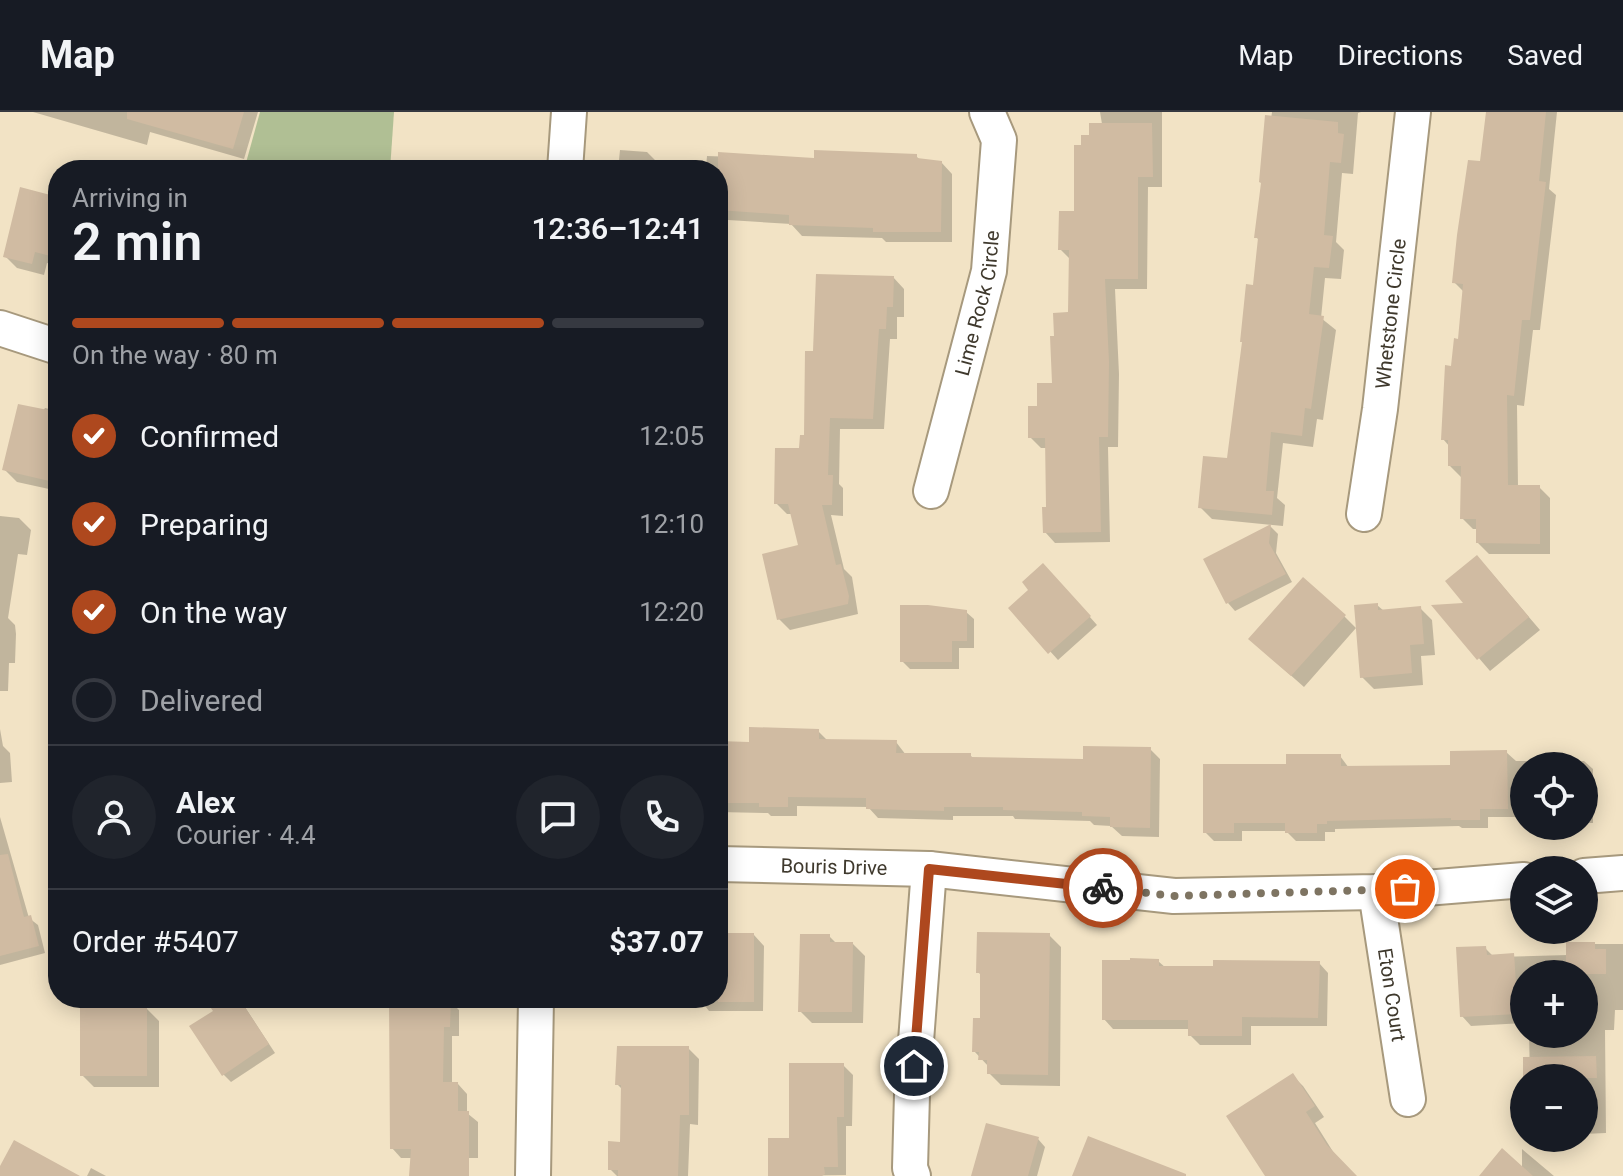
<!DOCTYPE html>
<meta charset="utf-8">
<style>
:root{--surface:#171b24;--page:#20242c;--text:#f1f3f6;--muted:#9ea1a6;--line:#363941;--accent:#ae481e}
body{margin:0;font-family:Roboto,sans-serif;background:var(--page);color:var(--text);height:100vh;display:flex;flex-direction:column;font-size:30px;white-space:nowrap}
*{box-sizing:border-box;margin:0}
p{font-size:26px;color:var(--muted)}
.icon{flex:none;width:44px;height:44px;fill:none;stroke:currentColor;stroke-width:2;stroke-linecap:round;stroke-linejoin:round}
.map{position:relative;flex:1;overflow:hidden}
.details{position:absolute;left:48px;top:48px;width:680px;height:848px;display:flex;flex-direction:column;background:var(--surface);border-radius:32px;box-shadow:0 4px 20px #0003}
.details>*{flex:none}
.controls{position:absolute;left:1510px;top:640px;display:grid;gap:16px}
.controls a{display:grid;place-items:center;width:88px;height:88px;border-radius:50%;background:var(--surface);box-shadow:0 4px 20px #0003;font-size:40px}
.pin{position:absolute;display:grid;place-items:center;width:68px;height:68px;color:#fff;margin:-34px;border:4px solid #fff;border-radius:50%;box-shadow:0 2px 8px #0007}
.courier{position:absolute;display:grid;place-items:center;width:80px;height:80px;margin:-40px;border:6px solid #ae481e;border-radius:50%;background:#fff;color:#222;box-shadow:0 2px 10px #0007}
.headline em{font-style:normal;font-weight:600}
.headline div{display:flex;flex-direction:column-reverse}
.headline{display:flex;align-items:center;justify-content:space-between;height:136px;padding:0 24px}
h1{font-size:52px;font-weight:600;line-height:60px}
.bar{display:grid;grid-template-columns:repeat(4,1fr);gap:12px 8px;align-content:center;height:96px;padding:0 24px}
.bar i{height:10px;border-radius:6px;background:var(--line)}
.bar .current{background:var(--accent)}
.bar p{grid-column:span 4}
.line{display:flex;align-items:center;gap:20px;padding:0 24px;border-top:2px solid var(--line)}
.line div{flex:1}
.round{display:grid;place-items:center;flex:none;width:84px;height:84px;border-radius:42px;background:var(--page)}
ol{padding:0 24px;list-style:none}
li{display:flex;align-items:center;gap:24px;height:88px}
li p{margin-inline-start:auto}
li .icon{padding:8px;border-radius:50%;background:var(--accent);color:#fff;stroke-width:4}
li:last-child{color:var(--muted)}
li i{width:44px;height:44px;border:4px solid var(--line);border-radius:50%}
header{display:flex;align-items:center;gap:48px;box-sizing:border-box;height:112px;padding:0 40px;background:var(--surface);border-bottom:2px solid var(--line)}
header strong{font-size:38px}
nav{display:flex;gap:44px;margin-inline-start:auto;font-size:28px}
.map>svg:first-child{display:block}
</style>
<header>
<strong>Map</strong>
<nav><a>Map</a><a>Directions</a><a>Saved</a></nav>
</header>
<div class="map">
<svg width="1623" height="1064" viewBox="0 0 1623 1064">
<rect width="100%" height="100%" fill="#f2e3c5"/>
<!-- green -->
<path fill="#b0bf94" d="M260,0H394L390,58H244Z"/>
<!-- shadow -->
<path fill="#0003" d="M33,0H258L244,47L150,20L147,33Z
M1100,0H1162V75H1148L1147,177H1115L1119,262L1118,335H1108L1110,430L1055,431L1045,420L1048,397L1047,336H1041L1030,325L1039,296L1055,273L1070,202L1071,148L1060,137L1076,101L1083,35L1102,12Z
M1272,0H1361L1358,1L1353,62L1342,61L1336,130L1344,138L1341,167L1325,166L1321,206L1336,218L1323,308L1317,307L1313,335L1283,331L1277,386L1285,393L1283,414L1212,407L1200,395L1228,348L1255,175L1260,129L1256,125Z
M1488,0H1557L1549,77L1556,83L1540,218H1533L1524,294L1517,293L1518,375H1539L1550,386V442H1489L1478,431V417H1473L1462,406L1461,365L1450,354V335L1443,327L1459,229L1464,180L1454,170L1482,52Z
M620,38L647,40L658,51L706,55L707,44L816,48L916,44L920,48L941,50L952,62V130H886L882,126L802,124L791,112L728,108L718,97V58H618Z
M58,87V154L47,151L44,163L17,156L5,144Z
M893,165L904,177V205H897V227H890L884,317H840L839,372L843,376V404L831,403L844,457L852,465L858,502L790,518L779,507L800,435L793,402H787L776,391L806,325L815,241Z
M45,296L58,299V379L17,370L5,358Z
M0,404L19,406L31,418L27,443L18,442L8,506L15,513L16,522L15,551H9L8,579H0Z
M1270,414L1278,422L1276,441L1292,470L1235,499L1228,491Z
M1489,458L1540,518L1490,559L1435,495L1467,493Z
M1051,461L1097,513L1058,548L1011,496Z
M1377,493L1384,499L1420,496L1432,508L1435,543L1421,544L1423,573L1374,577L1362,565Z
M966,500L974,507V536H959V557H910L902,549Z
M1344,504L1356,516L1304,575L1262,538Z
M0,617L3,634L10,641L12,670L0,671Z
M818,619L828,629L896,630L906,643H970L974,647L1085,649L1150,637L1160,647L1159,725L1122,724L1111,714L1094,713L1090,709L1015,707L1013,704H953V708L878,706L868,695L797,694V704H771L768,701L718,700V631L751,632Z
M1506,640L1516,649H1584L1593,657V711H1584V654H1524V705H1488V716H1462L1459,714L1335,717V720H1325V729H1296L1286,719H1242V729H1214L1205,720L1288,654L1340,644L1349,656L1452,655Z
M0,705L29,806L38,813L45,841L0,853Z
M754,823L764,834L763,899H709L699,886H718V832Z
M1049,823L1061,835L1060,974L1001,973L989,961V955L974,939L982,908V864L978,860Z
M829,824L837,832H853L865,844L863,911H812L800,899Z
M1568,832H1623V898H1615L1614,918H1605L1606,1021L1584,1022V966H1530L1529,922H1584V862H1524V911L1471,914L1462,904L1485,836L1494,845L1568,843Z
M1158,849L1166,856L1319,851L1328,861L1327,914H1251V933H1200L1190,923V917H1113L1104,907Z
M215,886H239L275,941L231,970L223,962Z
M397,886H453L452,891L459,898V924H452V972H458L467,982V1001L478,1010V1046H469L468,1064H411L412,1046H401L392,1036Z
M110,891L124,897H147L159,909V975H94L82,963Z
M688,936L699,947L698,1013L690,1012L688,1064H617L610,1057L622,1032L623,978L617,972Z
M843,953L853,963L852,1014H846V1063L770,1064L791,1027Z
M1292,963L1303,974L1324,1005L1315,1011L1337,1046L1355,1064H1269Z
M1522,975H1524V1015L1522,1013Z
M1038,1027L1045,1035L1037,1064H973Z
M1522,1037L1554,1064H1481L1522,1057Z
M91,1056L106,1064H87Z"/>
<!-- building -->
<path fill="#d0bba2" d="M127,0H244L233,37L127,7Z
M1486,0H1546L1539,69L1546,70L1530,208H1522L1514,284L1507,283L1508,373H1540V432L1476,431V407H1460L1461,354H1448V328H1441L1445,253L1451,254L1454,226L1458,227L1463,172L1452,171L1457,123L1468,48L1480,49Z
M1265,3L1338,10V21L1344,22L1341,51L1330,50L1324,123L1333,124L1329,156L1314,155L1309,202L1324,204L1311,297L1305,296L1302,324L1271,320L1266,379H1274L1272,403L1198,396L1203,344L1227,346L1242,230H1240L1246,172L1253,173L1258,126H1254L1261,71L1259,70Z
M1089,11H1152L1153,65H1138V167H1105L1109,250L1108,325H1099L1101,420L1043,421L1042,395H1046L1045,326H1028V294H1037V271H1052L1050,224H1054L1053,201L1068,200L1069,138H1058L1059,99H1074V33H1081V23H1089Z
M814,38L917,42V46L942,49L941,120H873V116L789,113V103L718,98V40L814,46Z
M20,75L58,85V146L35,140L32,152L3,145Z
M816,162L894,164L893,195H887L886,217H879L873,307L830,306L828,363H833L832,393H822L836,453L841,452L849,484L848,492L777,508L762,442L798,433L788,392H774L775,336H799L800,323H804L805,239H813Z
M18,292L58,300V371L2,358Z
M1271,412L1269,431L1286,462L1226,492L1203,447Z
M1477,443L1529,505L1477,548L1431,493L1463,491L1445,469Z
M1043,451L1091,504L1048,542L1008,496L1028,478L1022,470Z
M1303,465L1346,503L1291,564L1248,527Z
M1378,491V498L1421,494L1424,532L1410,533L1412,561L1360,566L1354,493Z
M900,493H928L967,498V529H952V550H900Z
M749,615L819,617V627L897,628L896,641H971V645L1083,647V634L1151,635L1150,716L1110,715V705L1082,704V700L1003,698V695H944V699L866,697V686L788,685V695H759V691H718V629L749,630Z
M1507,638L1508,697H1480V708H1451V706L1327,709V712H1317V721H1285V711H1234V721H1203V652H1286V642H1341V654L1450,653V639Z
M8,742L24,805L31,803L39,834L0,844V743Z
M977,820L1050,821L1048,963L987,962V948H978L979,940H972L973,906H980V861H976Z
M725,821H754V890H718V830H724Z
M800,822H830V830H853L852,900H798Z
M1566,830H1595V837H1606V862H1566Z
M1486,834L1487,843L1514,841L1518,902L1460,905L1456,835Z
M1130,846L1159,847V854H1213V848L1320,849L1318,906L1242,905V924H1188V908H1102V848H1130Z
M204,886H239L269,932L222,964L189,914L213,899Z
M389,886L451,887L450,915H444L443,970H458V999H469V1064H409L411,1037H390Z
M88,889H111V892H122V895H147V964H80V892H88Z
M617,934H689V1003H680L678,1064H618V1058H608V1029L620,1030L621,973H615Z
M1596,944L1597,966H1523V945Z
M789,951H844V1005H837L838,1055H824L825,1062L822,1064H768V1026H789Z
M1293,961L1315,994L1306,1000L1327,1033L1357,1064H1265L1226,1004Z
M986,1011L1039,1025L1028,1064H971Z
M1088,1024L1186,1062V1064H1072Z
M14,1028L80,1064H0V1054Z
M1502,1036L1533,1064H1479Z"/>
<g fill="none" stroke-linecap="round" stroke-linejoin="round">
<defs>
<g id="minor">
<path d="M565,58L569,0"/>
<path d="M0,216L58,235"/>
<path id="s1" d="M931,379L989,159L999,28L987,0"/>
<path id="s2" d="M1364,402L1380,297L1413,0"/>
<path id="s3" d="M718,752L929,757L1174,784L1376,780L1524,768"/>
<path d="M1584,764L1623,761"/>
<path id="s4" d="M1376,780L1408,987"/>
<path d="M533,1064L536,886"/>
<path d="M913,1064L910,1056L912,982L929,757"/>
</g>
</defs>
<!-- minor casing -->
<use href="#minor" stroke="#a7997d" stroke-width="38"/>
<!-- minor -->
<use href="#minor" stroke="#fff" stroke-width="34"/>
</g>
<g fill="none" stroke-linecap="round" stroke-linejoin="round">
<!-- done -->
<path stroke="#7e7462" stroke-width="8" stroke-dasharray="0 14.4" d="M1103,776L1174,784L1405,777"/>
<!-- route -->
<path stroke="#ae481e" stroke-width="10" d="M914,954L929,757L1103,776"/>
</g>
<g text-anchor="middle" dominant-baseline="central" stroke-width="6" stroke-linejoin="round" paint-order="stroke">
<!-- street labels -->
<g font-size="20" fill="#3f392d" stroke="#fff0d2">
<text stroke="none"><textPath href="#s1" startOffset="194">Lime Rock Circle</textPath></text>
<text stroke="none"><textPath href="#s2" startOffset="202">Whetstone Circle</textPath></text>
<text stroke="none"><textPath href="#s3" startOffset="116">Bouris Drive</textPath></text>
<text stroke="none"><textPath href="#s4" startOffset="104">Eton Court</textPath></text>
</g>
</g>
</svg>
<div class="controls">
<a><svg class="icon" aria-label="locate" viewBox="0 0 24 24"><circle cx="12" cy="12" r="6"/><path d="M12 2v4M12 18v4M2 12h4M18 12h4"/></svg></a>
<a><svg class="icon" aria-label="layers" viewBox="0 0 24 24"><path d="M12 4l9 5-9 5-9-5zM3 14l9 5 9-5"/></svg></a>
<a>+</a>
<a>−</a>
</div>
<div class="pin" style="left:1405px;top:777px;background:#ea580c"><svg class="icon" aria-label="bag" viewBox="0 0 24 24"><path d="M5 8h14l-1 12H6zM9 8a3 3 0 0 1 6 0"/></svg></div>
<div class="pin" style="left:914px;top:954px;background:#1f2937"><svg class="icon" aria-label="home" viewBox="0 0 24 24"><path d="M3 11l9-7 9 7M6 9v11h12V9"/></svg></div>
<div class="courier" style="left:1103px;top:776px"><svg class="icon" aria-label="bike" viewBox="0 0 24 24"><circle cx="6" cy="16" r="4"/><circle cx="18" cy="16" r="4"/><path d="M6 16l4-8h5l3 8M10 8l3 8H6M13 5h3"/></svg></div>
<section class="details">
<div class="headline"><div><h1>2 min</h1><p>Arriving in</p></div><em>12:36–12:41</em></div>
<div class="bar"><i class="current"></i><i class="current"></i><i class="current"></i><i></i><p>On the way · 80 m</p></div>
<ol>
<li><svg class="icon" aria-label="check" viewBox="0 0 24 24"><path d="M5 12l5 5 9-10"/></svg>Confirmed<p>12:05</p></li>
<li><svg class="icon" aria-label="check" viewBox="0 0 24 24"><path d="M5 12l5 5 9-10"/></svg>Preparing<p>12:10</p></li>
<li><svg class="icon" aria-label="check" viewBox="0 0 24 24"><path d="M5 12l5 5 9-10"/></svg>On the way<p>12:20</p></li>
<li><i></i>Delivered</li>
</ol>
<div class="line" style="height:144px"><a class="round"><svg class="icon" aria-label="person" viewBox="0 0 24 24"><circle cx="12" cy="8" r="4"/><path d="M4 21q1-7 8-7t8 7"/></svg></a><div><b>Alex</b><p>Courier · 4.4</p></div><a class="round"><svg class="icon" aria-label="chat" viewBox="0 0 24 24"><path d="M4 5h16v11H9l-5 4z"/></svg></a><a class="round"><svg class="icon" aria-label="phone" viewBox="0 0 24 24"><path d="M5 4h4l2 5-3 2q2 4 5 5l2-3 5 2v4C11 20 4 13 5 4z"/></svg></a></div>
<div class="line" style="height:104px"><div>Order #5407</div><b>$37.07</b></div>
</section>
</div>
